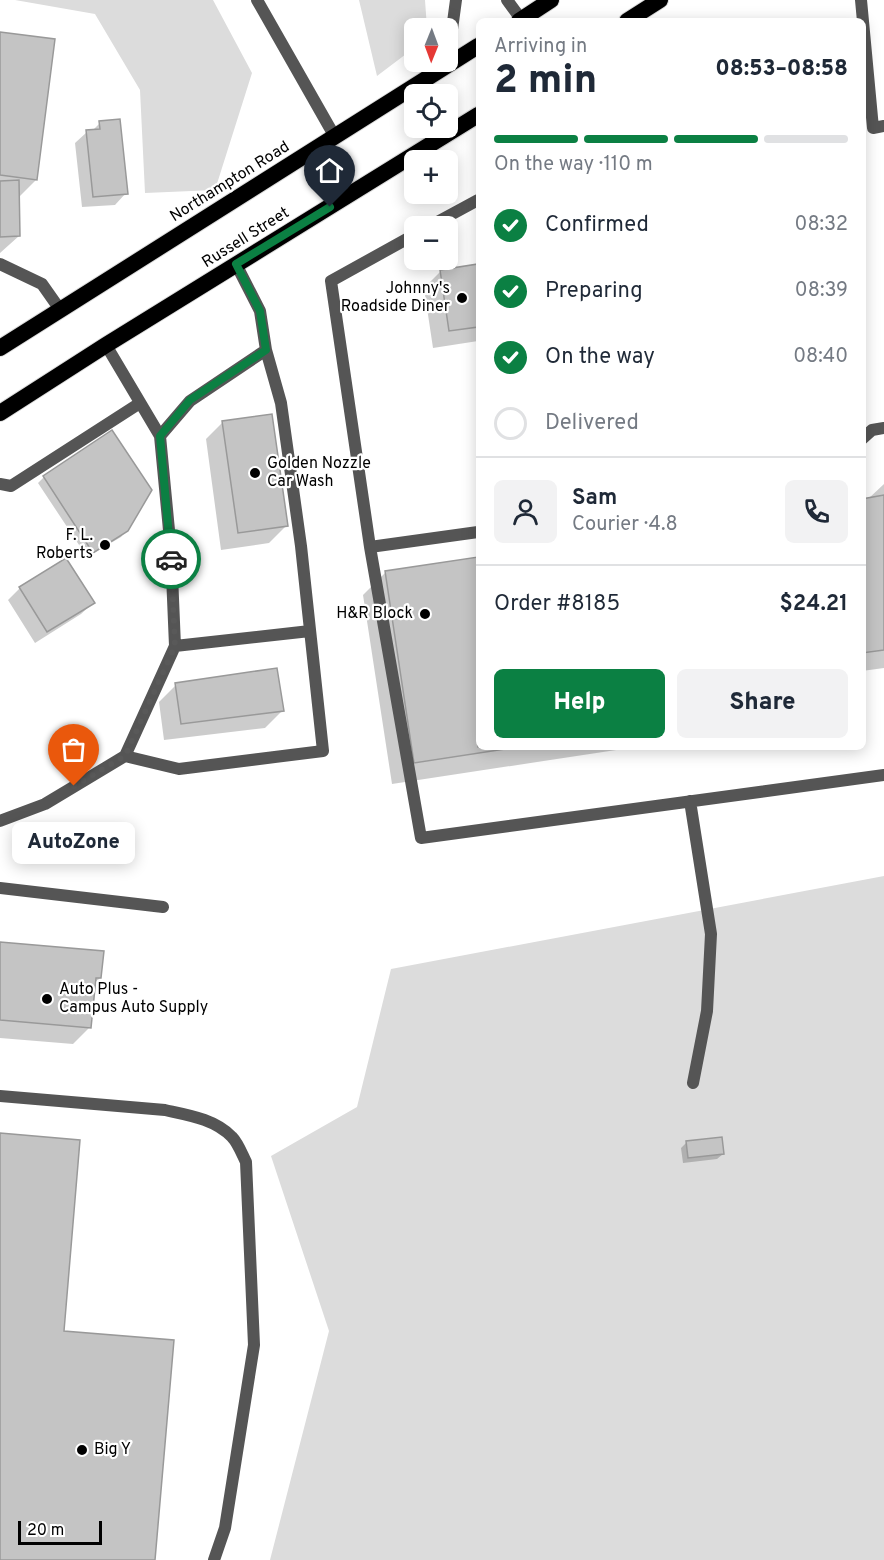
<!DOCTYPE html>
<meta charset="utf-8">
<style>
:root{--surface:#fff;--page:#f2f2f3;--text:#1f2937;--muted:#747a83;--line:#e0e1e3;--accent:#0b8043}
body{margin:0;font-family:Overpass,sans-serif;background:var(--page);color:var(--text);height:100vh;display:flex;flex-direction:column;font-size:22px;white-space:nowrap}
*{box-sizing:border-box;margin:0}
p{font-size:20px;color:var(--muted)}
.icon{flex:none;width:33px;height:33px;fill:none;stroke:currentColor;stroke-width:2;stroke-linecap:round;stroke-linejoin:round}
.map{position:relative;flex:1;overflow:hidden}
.sheet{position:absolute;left:476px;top:18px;width:390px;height:732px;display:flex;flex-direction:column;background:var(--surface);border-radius:9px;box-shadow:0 3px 15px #0003}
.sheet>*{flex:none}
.needle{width:39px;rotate:181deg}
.controls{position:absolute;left:404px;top:18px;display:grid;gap:12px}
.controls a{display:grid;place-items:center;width:54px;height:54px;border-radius:9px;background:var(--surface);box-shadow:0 3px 15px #0003;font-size:30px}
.scale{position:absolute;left:18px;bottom:15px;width:84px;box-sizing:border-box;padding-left:6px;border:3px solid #000;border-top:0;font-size:16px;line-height:21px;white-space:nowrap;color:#000;-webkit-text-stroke:4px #fff;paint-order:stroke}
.pin{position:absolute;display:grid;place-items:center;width:51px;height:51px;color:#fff;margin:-62px -26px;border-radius:50% 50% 50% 0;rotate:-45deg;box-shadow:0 0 6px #0007}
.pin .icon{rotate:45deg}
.courier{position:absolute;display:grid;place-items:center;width:60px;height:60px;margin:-30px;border:4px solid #0b8043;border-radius:50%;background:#fff;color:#222;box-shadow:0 2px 8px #0007}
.bubble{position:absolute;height:42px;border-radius:9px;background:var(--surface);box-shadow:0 3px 15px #0003;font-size:20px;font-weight:800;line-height:42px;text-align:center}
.overview em{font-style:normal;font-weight:800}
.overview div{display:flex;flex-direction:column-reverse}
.overview{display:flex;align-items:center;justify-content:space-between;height:102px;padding:0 18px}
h1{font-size:39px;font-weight:800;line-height:45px}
.bar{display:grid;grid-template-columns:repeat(4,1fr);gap:9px 6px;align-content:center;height:72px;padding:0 18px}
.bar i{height:8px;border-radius:4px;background:var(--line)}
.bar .selected{background:var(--accent)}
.bar p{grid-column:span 4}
.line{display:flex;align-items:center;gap:15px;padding:0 18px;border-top:2px solid var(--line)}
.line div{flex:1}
.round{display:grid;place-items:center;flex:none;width:63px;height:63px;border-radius:9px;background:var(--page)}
ol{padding:0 18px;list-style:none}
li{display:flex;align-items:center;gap:18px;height:66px}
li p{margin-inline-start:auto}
li .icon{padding:6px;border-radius:50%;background:var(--accent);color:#fff;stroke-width:4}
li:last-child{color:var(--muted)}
li i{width:33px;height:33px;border:3px solid var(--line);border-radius:50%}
.cta{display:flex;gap:12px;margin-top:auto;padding:12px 18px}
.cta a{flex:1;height:69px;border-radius:9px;background:var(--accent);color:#fff;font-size:24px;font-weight:800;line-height:69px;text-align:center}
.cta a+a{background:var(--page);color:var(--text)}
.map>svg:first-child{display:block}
</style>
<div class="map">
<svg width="884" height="1560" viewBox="0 0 884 1560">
<rect width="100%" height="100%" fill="#fff"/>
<!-- green -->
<path fill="#dcdcdc" d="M15,0H213L252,73L215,190L145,193L140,90L95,14Z
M359,0H425L427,28H414V48L377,76Z
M884,876V1560H270L329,1331L271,1156L357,1107L391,969Z"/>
<!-- shadow -->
<path fill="#0003" d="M0,34L36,180L19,197V236L0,253Z
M100,123L126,193L115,205L82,207L75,143L87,132L92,131Z
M478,266V341L433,348L424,288L441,271Z
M223,422L286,526L269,543L221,550L206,439Z
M112,432L127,530L121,537L87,557L38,483L44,477Z
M884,484V668L862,671V500L868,499Z
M478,558V747H636L392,784L363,595L385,573Z
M66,560L93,603L81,614L35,643L8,600L20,588Z
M176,685L282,711L265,728L164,740L159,702Z
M0,943L100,978L94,984L90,1027L73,1044L0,1038Z
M687,1142L723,1154L717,1159L683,1163L681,1148Z"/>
<!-- building -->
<path fill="#c4c4c4" stroke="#999" stroke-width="1.5" d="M0,32L55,39L37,180L0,175Z
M120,119L128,194L93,197L86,130L100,129L99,121Z
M19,180L20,236L0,237V181Z
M478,264V327L449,331L440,270Z
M272,414L288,526L238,533L222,421Z
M112,430L152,490L128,531L93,553L43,476Z
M884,495V650L862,653V499Z
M478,557V747H518L414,763L385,571Z
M66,558L95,603L47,632L19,587Z
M277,668L284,711L181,724L175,683Z
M0,942L104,951L101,978H96L91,1028L0,1020Z
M0,1133L80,1140L64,1331L174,1340L155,1560H0Z
M722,1137L724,1154L688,1158L686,1141Z"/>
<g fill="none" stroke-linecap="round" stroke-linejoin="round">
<defs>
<path id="trunk" d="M519,21L551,0
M627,21L660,0
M0,348L478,46
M0,413L106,345L478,115"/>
</defs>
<!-- trunk casing -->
<use href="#trunk" stroke="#dbdbdb" stroke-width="18"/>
<!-- service -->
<path stroke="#555" stroke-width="12" d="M507,0L521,19
M861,0L873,128L884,126
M447,66L456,0
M430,226L478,200
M414,235L331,281L370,547L421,838L884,775
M0,264L42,284L61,311
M160,436L190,401L266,350L260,311L236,264
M862,439L872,430L884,428
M0,484L11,486L140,403
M370,547L478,532
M175,646L310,631
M125,756L179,769L323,751L301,546L281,403L266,350
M690,801L711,934L707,1011L693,1083
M0,821L45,804L125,756L175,646L171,551L160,436L106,345
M0,888L163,907
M0,1096L165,1110C188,1115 215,1119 232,1137C238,1143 242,1154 246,1162L254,1345L225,1528L214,1560"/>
<!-- minor -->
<path stroke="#555" stroke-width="12" d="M257,0L335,137"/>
<!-- trunk -->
<use href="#trunk" stroke="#000" stroke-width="16"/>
</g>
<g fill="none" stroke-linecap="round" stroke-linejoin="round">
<!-- done -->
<path stroke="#595959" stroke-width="6" stroke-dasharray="0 10.8" d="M74,786L125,756L175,646L171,559"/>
<!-- route -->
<path stroke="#0b8043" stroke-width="8" d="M171,559L160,436L190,400L266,350L260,311L236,264L330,207"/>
</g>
<!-- markers -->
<g fill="#000" stroke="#fff" stroke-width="2">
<circle cx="462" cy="298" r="6"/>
<circle cx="255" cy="473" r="6"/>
<circle cx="105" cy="545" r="6"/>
<circle cx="425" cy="614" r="6"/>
<circle cx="47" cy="999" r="6"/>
<circle cx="82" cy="1450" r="6"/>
</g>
<g text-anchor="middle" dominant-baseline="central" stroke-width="4.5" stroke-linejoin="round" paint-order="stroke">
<!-- street labels -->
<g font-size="16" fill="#000" stroke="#fff">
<text transform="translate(230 182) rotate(-32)">Northampton Road</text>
<text transform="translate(246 238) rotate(-32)">Russell Street</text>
</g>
<!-- poi labels -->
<g font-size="16" fill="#000" stroke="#fff" text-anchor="end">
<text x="450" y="289">Johnny's<tspan x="450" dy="18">Roadside Diner</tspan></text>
<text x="267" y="464" text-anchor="start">Golden Nozzle<tspan x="267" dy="18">Car Wash</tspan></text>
<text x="93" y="536">F. L.<tspan x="93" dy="18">Roberts</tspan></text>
<text x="413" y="614">H&amp;R Block</text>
<text x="59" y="990" text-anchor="start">Auto Plus -<tspan x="59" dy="18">Campus Auto Supply</tspan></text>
<text x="94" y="1450" text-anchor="start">Big Y</text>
</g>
</g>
</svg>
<div class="controls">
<a><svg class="needle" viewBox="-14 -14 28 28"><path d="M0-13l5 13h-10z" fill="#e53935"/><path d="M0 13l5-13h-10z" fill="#747a83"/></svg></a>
<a><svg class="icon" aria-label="locate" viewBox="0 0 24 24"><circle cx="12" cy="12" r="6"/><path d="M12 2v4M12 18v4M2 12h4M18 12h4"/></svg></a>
<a>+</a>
<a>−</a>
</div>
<div class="scale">20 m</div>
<div class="pin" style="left:74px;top:786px;background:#ea580c"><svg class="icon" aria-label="bag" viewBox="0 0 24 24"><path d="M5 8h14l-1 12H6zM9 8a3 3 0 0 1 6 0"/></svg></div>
<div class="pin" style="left:330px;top:207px;background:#1f2937"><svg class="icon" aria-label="home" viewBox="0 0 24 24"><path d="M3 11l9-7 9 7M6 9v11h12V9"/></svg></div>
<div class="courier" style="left:171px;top:559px"><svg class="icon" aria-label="car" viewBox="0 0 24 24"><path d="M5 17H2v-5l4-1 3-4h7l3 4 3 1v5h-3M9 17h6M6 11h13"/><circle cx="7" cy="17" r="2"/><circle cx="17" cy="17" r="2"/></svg></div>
<div class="bubble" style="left:12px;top:822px;width:123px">AutoZone</div>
<section class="sheet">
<div class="overview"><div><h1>2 min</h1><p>Arriving in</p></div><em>08:53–08:58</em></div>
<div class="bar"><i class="selected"></i><i class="selected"></i><i class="selected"></i><i></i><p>On the way · 110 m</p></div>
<ol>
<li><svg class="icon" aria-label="check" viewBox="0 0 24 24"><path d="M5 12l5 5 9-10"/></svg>Confirmed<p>08:32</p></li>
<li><svg class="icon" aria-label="check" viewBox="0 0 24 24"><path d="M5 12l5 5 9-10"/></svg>Preparing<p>08:39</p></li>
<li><svg class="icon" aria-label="check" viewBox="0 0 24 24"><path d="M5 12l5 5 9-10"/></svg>On the way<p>08:40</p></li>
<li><i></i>Delivered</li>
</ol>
<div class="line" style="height:108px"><a class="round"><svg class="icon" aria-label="person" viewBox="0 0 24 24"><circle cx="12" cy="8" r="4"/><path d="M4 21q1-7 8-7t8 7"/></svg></a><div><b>Sam</b><p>Courier · 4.8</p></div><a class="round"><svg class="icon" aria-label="phone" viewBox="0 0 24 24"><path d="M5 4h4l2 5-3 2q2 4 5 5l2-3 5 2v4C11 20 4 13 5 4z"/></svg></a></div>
<div class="line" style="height:78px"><div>Order #8185</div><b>$24.21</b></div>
<div class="cta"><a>Help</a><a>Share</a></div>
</section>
</div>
